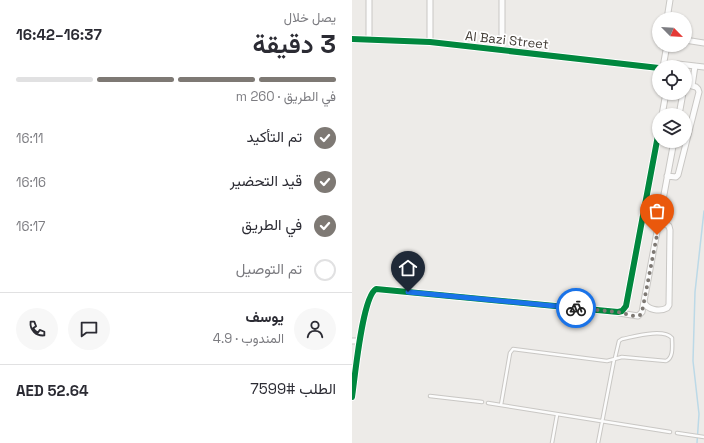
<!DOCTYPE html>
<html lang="ar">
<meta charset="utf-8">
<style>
:root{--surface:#fff;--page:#f7f7f7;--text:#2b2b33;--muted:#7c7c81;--line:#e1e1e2;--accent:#7e7974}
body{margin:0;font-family:"Space Grotesk",Vazirmatn,sans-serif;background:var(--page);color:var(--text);direction:rtl;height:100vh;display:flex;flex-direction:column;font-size:15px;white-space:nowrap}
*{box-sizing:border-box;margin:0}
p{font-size:13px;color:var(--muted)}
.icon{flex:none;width:22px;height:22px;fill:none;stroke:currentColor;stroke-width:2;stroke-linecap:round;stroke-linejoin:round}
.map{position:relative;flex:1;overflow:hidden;direction:ltr}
.side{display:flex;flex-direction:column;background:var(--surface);width:352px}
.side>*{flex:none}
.needle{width:26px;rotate:114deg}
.tools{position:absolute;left:300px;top:12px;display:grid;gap:8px}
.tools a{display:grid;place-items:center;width:40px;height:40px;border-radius:50%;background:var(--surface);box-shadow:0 1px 3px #0004;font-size:20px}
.pin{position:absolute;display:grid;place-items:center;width:34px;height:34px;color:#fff;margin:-41px -17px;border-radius:50% 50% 50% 0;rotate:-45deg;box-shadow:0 0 4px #0007}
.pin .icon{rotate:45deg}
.courier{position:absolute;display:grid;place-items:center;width:40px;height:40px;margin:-20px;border:3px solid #1a73e8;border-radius:50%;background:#fff;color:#222;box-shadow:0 1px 5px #0007}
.head em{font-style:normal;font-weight:600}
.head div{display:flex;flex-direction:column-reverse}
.head{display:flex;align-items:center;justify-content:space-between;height:68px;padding:0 16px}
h1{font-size:26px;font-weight:600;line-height:30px}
.bar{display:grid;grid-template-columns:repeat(4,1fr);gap:6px 4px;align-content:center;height:48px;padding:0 16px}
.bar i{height:5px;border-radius:3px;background:var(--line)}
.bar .on{background:var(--accent)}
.bar p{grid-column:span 4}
.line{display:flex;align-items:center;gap:10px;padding:0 16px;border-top:1px solid var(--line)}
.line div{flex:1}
.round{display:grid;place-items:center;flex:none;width:42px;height:42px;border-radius:21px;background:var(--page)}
ol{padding:0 16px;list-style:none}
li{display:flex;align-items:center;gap:12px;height:44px}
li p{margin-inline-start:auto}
li .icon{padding:4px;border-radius:50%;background:var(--accent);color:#fff;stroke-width:4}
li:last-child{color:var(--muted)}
li i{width:22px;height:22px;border:2px solid var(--line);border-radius:50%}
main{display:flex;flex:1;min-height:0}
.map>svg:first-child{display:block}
</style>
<main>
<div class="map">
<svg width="352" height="443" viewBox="0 0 352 443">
<rect width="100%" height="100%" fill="#edebe8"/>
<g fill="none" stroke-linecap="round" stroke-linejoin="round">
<!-- stream -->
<path stroke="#bcd9e7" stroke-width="1.5" d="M345,443L347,414L341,361L343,292L352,211"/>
<defs>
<path id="lane" d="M78,396L130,402
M136,403L318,432
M149,405L158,353L161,349L255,361L270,357L314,361C322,358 320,345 320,338C311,328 281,337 270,339L267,341L263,358
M325,433L352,437
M200,443L205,415
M246,443L262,360"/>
<path id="street" d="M78,0V42
M150,0V50
M315,19L318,0
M0,39L78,42L307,68
M17,40V0
M333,40L352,43
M326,64L352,67
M311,67L315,45
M340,86L343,66
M310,115L314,93
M327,115L331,93
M315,176L324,177L326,175L347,92L346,89L344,87L333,84
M292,302C295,310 308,312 315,308L317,305L318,230L317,226L307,221
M267,313L286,316L290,312L322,141
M0,341H7
M0,397C3,378 10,297 24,289L266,312L270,311L274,306L307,130"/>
</defs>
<!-- lane casing -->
<use href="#lane" stroke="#c9c7c4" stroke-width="4.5"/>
<!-- street casing -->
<use href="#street" stroke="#c9c7c4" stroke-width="7"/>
<!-- lane -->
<use href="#lane" stroke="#fcfcfc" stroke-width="2.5"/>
<!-- street -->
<use href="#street" stroke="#fcfcfc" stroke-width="5"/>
<defs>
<path id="cycleway" d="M0,39L78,42L307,68
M0,397C3,378 10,297 24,289L266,312L270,311L274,306L307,130"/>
</defs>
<!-- cycleway casing -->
<use href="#cycleway" stroke="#fff" stroke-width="8"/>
<!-- cycleway -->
<use href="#cycleway" stroke="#00873e" stroke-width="6"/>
</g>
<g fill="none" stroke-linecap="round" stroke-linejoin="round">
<!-- done -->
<path stroke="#7e7974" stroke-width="4" stroke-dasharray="0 7.2" d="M224,308L266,312L282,316L288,315L290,312L305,235"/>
<!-- route -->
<path stroke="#1a73e8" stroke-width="5" d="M56,292L224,308"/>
</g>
<g text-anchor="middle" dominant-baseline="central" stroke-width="3.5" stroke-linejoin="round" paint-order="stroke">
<!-- street labels -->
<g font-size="13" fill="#423c35" stroke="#fff">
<text transform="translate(155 40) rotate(6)">Al Bazi Street</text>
</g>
</g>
</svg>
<div class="tools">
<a><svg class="needle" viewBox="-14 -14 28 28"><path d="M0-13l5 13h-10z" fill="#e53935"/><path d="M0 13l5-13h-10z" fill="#7c7c81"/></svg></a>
<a><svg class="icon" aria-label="locate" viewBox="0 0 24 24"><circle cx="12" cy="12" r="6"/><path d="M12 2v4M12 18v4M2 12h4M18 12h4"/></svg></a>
<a><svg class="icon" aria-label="layers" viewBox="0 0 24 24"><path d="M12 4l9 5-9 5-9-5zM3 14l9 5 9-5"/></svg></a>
</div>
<div class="pin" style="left:305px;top:235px;background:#ea580c"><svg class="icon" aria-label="bag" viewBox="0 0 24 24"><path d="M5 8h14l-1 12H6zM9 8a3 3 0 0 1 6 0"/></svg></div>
<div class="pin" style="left:56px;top:292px;background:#1f2937"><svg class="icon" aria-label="home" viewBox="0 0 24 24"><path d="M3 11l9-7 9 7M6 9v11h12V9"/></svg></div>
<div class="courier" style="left:224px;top:308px"><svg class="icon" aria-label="bike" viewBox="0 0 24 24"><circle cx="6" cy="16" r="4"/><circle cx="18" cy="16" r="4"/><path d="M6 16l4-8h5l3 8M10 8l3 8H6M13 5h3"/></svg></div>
</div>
<section class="side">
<div class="head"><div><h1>3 دقيقة</h1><p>يصل خلال</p></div><em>16:37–16:42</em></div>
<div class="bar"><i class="on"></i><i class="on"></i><i class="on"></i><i></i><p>في الطريق · 260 m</p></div>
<ol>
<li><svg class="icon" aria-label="check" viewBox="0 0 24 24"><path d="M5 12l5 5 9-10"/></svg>تم التأكيد<p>16:11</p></li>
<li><svg class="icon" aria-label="check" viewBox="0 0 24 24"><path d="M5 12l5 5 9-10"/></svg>قيد التحضير<p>16:16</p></li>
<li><svg class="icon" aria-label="check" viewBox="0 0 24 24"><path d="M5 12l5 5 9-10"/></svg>في الطريق<p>16:17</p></li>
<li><i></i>تم التوصيل</li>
</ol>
<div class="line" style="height:72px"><a class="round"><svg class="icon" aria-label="person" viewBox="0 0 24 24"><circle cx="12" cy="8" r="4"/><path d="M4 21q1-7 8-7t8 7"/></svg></a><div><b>يوسف</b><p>المندوب · 4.9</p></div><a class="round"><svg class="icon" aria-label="chat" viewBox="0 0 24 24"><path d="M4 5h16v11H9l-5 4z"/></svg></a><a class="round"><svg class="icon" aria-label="phone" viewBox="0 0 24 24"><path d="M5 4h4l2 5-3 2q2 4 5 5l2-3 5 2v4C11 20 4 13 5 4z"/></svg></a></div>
<div class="line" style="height:52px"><div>الطلب #7599</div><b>AED 52.64</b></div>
</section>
</main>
